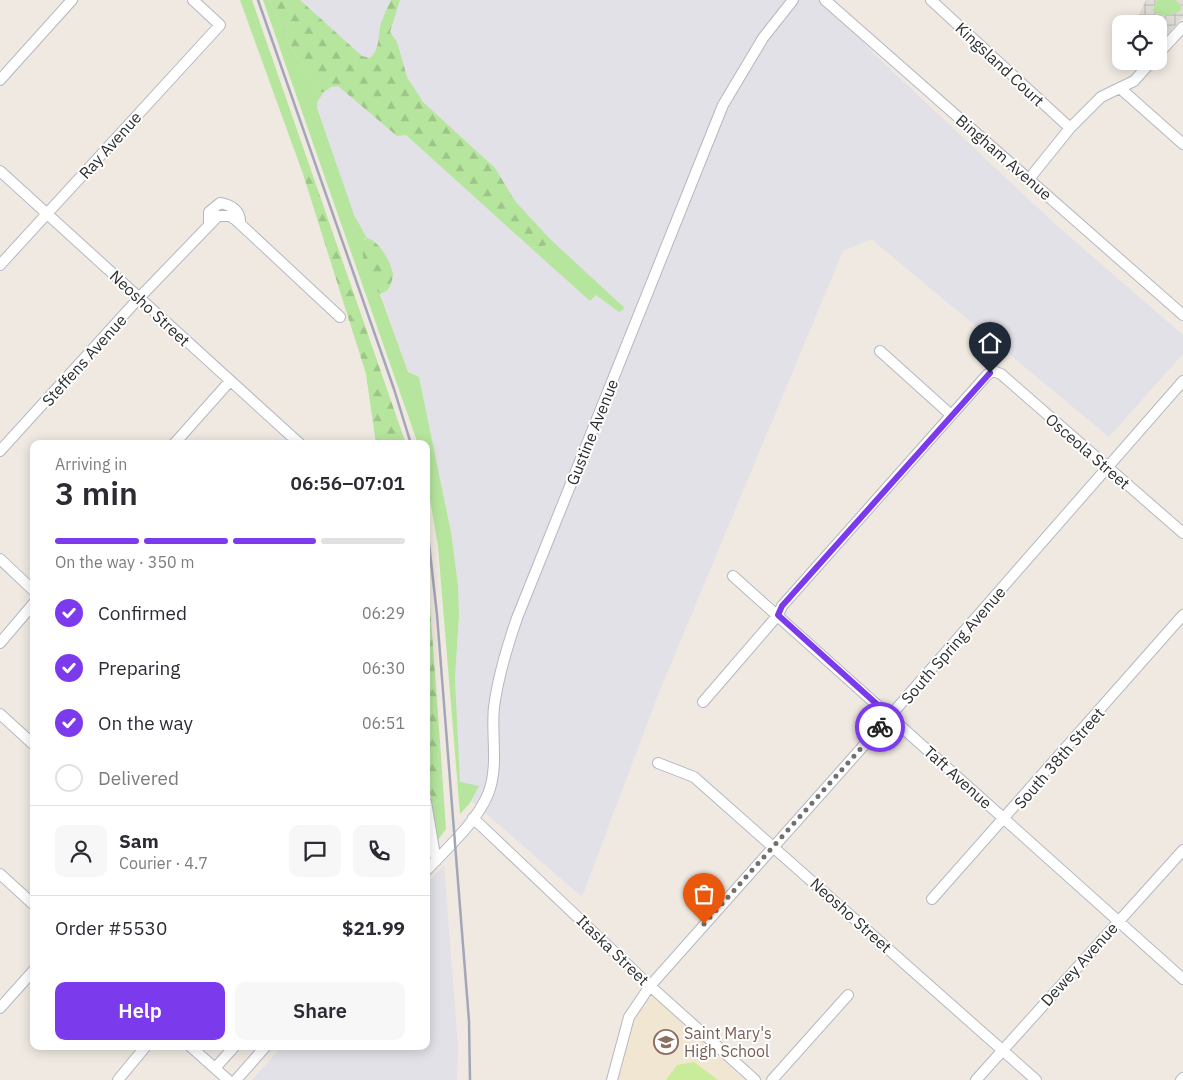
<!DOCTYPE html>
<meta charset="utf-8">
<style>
:root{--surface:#fff;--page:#f7f7f7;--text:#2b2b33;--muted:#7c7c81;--line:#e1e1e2;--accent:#7c3aed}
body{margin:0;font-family:"IBM Plex Sans",sans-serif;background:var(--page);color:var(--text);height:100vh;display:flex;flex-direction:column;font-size:19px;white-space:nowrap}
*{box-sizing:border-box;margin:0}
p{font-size:16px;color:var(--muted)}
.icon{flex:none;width:28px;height:28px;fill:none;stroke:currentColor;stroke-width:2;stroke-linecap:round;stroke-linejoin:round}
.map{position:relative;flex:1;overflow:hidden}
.drawer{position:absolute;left:30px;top:440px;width:400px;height:610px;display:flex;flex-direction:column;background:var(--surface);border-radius:10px;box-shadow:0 2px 12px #0003}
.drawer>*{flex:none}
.fabs{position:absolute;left:1112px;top:15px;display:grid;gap:10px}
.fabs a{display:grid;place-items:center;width:55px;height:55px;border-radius:10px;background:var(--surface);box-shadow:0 2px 12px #0003;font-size:25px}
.pin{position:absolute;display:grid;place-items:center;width:42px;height:42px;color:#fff;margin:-51px -21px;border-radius:50% 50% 50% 0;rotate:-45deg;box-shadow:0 0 5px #0007}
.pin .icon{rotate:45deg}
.courier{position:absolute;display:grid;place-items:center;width:50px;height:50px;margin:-25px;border:4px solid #7c3aed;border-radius:50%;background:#fff;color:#222;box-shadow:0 1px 6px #0007}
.summary em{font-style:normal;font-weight:600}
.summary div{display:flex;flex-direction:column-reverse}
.summary{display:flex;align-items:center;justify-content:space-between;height:85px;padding:0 25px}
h1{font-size:32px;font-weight:600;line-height:38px}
.bar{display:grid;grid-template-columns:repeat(4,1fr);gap:8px 5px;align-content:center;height:60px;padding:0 25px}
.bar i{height:6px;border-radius:4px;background:var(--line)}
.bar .current{background:var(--accent)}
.bar p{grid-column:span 4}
.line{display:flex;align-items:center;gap:12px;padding:0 25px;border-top:1px solid var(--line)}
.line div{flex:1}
.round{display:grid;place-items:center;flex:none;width:52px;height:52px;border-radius:10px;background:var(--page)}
ol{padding:0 25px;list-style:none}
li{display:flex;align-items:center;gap:15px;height:55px}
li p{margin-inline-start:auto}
li .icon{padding:5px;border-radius:50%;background:var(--accent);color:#fff;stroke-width:4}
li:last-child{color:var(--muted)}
li i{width:28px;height:28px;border:2px solid var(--line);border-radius:50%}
.button{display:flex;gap:10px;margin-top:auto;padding:10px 25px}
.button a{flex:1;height:58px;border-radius:10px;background:var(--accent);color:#fff;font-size:20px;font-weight:600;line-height:58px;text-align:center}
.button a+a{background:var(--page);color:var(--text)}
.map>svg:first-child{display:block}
</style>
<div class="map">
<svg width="1183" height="1080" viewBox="0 0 1183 1080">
<defs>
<pattern id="forest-firs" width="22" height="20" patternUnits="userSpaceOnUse" patternTransform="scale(1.25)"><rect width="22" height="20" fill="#b6e59e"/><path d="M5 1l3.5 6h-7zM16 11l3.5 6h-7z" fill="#9dc588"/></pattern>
<pattern id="plaza-grid" width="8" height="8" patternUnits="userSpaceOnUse" patternTransform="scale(1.25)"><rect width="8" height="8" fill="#dfdcd8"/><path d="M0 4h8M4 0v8" fill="none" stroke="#c0bdba"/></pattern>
</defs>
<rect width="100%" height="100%" fill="#efe9e1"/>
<!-- industrial -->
<path fill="#e3e1e8" d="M278,0H829L872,52L1054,223L1183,335V354L1109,437L871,239L843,251L658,695L582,897L460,791L455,678L459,615L458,585L451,532L419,377L408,372Z
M444,865L458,1046L457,1080H252L282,1046H426V885Z"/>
<!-- education -->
<path fill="#f0e6d1" d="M652,998H655L744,1080H619L633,1024L639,1011L648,999Z"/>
<!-- grass -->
<path fill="#b6e59e" d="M240,0H252L312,173L309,170L303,174Z
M263,0H269L294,52L319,92H324L317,102V108L354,215L367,238L364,239L375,288L380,294L408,372L419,377L451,532L458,585L459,615L455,678L460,782L479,786L470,803L460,814L438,546L426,476V444H418Z
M1157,0H1176L1181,5L1182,9C1175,18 1161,17 1152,11Z
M550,239L617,301L624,307L623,310L619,312L596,295L590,301L531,248L548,245Z
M440,742L446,829L437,841L432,803L436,804L438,799V761Z"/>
<!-- forest -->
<path fill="url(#forest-firs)" d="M269,0H300L362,56L370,58C380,50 378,35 381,23C384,15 387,8 391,0H400L390,32L397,42L407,77L423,102L495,168L515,201L550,239L548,245L531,248L406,135L397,136L338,86L331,87L324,92H319L294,52Z
M309,170L312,173L406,444H376L366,374L303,174Z
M367,238C379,240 391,263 393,274C393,279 390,286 388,290L380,294C368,281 362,261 362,243Z
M426,552L440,742L438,761V799L436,804L432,803L427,778Z"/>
<!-- pitch -->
<path fill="#c9ec9a" d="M694,1062L718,1080H666L677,1065Z"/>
<!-- plaza -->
<path fill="url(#plaza-grid)" d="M1146,0H1157L1152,11L1164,16L1180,12L1182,6L1176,0H1183V17L1159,44V37L1165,28L1159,34V24H1134Z"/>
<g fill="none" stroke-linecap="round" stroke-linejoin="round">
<defs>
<path id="minor" d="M825,0L1183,315
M931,0L1070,128
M1159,53L1183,27
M0,80L72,0
M1121,89L1183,144
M0,171L300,444
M1029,179L1070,128L1101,97L1134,81L1152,61
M209,225V212L220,203C232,205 241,211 240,224
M0,265L220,25L193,0
M880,351L950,414
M174,444L230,381
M0,451L139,298L218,216H230L236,220L340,317
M0,559L34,591
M733,576L1183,979
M0,643L34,603
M703,702L778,615L782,606L987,375L993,371L1001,374L1183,533
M0,714L34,745
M658,763L694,777L1036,1080
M426,802L436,861
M473,818L650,986L755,1080
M426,871C447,848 476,823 488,794C499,767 491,735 494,707C498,676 507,647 517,618L723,105L763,38L793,0
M0,874L34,905
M932,899L1183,615
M0,1008L34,970
M190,1046L228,1080
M215,1068L235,1046
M118,1080L146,1046
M236,1080L266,1046
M612,1080L629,1017L650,986L890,716L1183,381
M772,1080L848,995
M976,1080L1183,850
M1181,1080L1183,1078"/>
</defs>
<!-- minor casing -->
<use href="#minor" stroke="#b4b7c1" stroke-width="12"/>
<!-- minor -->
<use href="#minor" stroke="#fff" stroke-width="10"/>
<!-- rail -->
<path stroke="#a3a6b8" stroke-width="2.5" d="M258,0L394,389L411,444
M426,517L437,615L469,1021L470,1080"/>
</g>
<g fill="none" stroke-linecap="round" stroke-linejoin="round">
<!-- done -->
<path stroke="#726f6d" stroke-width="5" stroke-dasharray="0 9" d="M704,924L880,727"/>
<!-- route -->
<path stroke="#7c3aed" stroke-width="6" d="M880,727L890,716L778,615L782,606L990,373"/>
</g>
<!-- icons -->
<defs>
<symbol id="school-ring" viewBox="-11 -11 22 22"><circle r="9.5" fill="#fff" stroke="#8d6e63" stroke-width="1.5"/><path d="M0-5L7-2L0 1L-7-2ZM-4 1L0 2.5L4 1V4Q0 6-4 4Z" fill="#8d6e63"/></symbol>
</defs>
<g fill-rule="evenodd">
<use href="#school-ring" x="652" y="1028" width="28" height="28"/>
</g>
<g text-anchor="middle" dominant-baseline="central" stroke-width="4" stroke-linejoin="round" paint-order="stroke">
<!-- street labels -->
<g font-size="16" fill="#2e2e2e" stroke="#fff">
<text transform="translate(1000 64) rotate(43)">Kingsland Court</text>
<text transform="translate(110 145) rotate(-48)">Ray Avenue</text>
<text transform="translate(1004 157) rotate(41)">Bingham Avenue</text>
<text transform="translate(150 308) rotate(43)">Neosho Street</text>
<text transform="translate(84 360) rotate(-48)">Steffens Avenue</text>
<text transform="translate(592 432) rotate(-68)">Gustine Avenue</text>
<text transform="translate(1088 451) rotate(41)">Osceola Street</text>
<text transform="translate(953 645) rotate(-49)">South Spring Avenue</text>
<text transform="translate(1059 758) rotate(-49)">South 38th Street</text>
<text transform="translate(958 777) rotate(42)">Taft Avenue</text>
<text transform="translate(851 915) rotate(42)">Neosho Street</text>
<text transform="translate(613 950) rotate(44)">Itaska Street</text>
<text transform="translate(1079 964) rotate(-48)">Dewey Avenue</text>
</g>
<!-- education labels -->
<g font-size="16" fill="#785e54" stroke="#fff" text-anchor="start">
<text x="684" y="1033">Saint Mary's<tspan x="684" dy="18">High School</tspan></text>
</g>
</g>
</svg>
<div class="fabs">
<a><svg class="icon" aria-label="locate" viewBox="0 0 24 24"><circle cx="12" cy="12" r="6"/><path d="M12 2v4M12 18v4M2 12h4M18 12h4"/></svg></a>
</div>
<div class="pin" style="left:704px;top:924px;background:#ea580c"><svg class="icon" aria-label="bag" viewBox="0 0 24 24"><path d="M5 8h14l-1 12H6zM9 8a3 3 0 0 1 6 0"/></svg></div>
<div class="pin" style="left:990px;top:373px;background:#1f2937"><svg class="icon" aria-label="home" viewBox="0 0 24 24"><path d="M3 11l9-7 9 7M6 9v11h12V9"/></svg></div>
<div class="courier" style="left:880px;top:727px"><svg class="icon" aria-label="bike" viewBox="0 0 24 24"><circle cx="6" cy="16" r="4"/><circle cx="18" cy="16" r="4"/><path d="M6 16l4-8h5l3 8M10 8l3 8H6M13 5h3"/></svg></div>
<section class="drawer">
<div class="summary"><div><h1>3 min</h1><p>Arriving in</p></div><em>06:56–07:01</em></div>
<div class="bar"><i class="current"></i><i class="current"></i><i class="current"></i><i></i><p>On the way · 350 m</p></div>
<ol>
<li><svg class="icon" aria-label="check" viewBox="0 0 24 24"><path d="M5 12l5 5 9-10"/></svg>Confirmed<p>06:29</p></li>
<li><svg class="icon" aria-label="check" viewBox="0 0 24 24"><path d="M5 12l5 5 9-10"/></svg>Preparing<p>06:30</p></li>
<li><svg class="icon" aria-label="check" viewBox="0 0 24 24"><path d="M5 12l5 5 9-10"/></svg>On the way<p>06:51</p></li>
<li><i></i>Delivered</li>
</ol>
<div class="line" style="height:90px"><a class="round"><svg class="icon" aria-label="person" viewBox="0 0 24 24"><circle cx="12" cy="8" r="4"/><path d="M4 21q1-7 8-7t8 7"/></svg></a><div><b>Sam</b><p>Courier · 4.7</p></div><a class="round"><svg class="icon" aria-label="chat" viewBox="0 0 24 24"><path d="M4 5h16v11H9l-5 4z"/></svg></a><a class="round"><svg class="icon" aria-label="phone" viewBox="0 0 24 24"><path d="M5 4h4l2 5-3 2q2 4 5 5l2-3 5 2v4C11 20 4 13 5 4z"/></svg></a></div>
<div class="line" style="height:65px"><div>Order #5530</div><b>$21.99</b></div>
<div class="button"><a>Help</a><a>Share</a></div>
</section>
</div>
